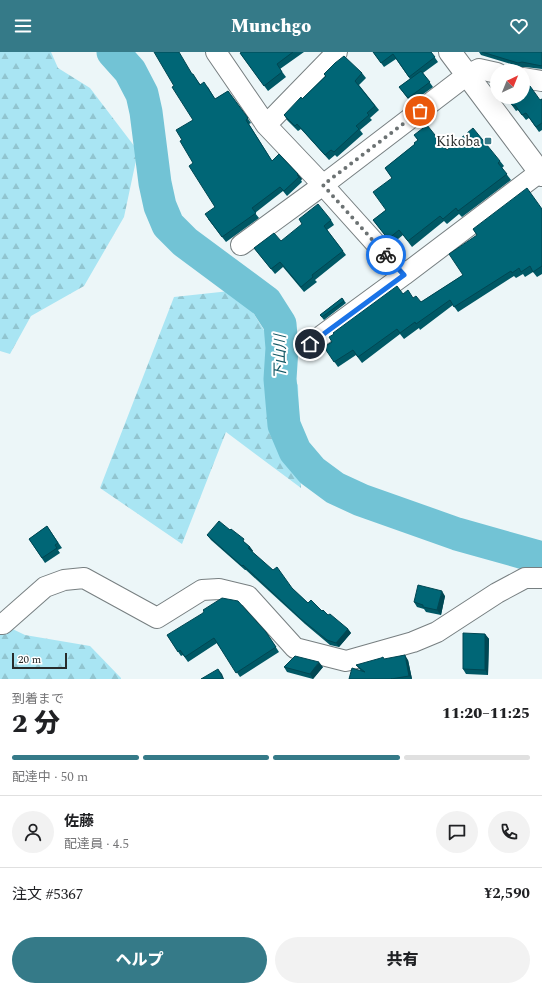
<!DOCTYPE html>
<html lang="ja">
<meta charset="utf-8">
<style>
:root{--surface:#fff;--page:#f2f2f2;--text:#202124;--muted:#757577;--line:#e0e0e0;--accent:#357a88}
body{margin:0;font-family:Spectral,"Noto Sans JP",serif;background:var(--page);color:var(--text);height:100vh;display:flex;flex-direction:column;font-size:15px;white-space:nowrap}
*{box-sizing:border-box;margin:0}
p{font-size:13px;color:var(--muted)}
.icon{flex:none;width:22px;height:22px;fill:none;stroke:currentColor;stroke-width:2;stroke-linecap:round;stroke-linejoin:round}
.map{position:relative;height:627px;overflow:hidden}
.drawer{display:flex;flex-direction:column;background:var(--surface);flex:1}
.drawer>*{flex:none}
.needle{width:26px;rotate:43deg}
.fabs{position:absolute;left:490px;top:12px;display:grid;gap:8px}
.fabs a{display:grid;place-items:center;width:40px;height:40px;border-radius:50%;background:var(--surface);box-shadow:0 4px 16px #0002;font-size:20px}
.scale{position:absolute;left:12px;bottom:10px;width:55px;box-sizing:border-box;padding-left:4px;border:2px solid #272b2b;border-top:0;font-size:11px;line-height:14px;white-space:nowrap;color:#272b2b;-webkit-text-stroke:3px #fff;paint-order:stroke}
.pin{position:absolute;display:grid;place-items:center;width:34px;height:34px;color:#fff;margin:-17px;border:2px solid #fff;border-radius:50%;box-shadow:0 1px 4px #0007}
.courier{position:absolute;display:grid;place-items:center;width:40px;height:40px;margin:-20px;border:3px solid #1a73e8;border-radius:50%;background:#fff;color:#222;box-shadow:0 1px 5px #0007}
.summary em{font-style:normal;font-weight:800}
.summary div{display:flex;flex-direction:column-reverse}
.summary{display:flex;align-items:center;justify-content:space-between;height:68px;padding:0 12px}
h1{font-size:26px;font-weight:800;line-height:30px}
.bar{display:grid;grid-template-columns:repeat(4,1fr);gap:6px 4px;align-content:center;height:48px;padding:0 12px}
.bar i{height:5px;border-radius:3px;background:var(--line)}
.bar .selected{background:var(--accent)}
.bar p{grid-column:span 4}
.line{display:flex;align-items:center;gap:10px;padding:0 12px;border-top:1px solid var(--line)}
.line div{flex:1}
.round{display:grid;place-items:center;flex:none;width:42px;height:42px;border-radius:21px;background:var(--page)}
.action{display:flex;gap:8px;margin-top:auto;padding:8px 12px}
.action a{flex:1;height:46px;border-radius:24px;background:var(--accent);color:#fff;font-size:16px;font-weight:800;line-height:46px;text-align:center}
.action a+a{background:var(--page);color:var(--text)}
header{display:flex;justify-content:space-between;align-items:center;height:52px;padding:0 12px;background:var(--accent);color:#fff;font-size:18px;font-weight:800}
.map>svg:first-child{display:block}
</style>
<header><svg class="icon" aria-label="menu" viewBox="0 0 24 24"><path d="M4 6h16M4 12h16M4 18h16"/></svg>Munchgo<svg class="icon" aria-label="heart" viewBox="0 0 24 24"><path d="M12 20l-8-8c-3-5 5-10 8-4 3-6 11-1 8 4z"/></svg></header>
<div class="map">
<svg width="542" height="627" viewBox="0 0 542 627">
<defs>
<pattern id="forest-firs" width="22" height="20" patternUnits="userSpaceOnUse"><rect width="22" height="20" fill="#a9e5f3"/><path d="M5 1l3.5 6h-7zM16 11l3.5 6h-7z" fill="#91c5d0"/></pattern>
</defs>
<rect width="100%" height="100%" fill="#ecf6f8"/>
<!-- forest -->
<path fill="url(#forest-firs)" d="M0,0H51L58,16L90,36L138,99L124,165L84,234L31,264L10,302L0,299Z
M239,238L298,333L301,436L226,380L182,492L100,436L174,245Z
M0,571L25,583L90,594L121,626V627H0Z"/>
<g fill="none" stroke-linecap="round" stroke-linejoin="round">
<!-- river -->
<path stroke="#72c3d5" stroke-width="33" d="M113,0L130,19L142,42L146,60L155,131L160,154L168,173L185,190L266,250L280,272L282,296L280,327L284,373L295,399L312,419L335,436L361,448L457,482L542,506"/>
<defs>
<path id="street" d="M216,0L266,73L323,133L467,23L479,17L497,21
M523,26L542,29
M266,73L337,0
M241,193L323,133L404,223L540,120
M310,292L404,223
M0,572H3L45,535L64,528L84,526L157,566L202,538L219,537L248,544L295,596L346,609L413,590L437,580L497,541L525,526H542"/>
<path id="primary" d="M450,0L542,123"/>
</defs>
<!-- street casing -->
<use href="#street" stroke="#777f81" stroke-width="22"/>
<!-- primary casing -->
<use href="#primary" stroke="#777f81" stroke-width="24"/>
<!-- street -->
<use href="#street" stroke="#fff" stroke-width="20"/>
<!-- primary -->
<use href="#primary" stroke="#fff" stroke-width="22"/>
</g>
<!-- wall -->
<path fill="#005865" d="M242,0H304L280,17L286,25L268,39L240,1Z
M373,0H431L438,10L423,21L433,35L411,51L399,35L410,27L396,7L384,15Z
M479,0H542V17L525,15H521L481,3Z
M362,21L366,26L359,33L379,58L370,66L372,68L360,78L363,82L337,105L335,103L329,108L301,77L298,79L287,68L284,63L302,47L325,24L324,22Z
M192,22L200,32L208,35L215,47L228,39L251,71L249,72L272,109L279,102L302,127L301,128L302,130L287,144L283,139L255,161L259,166L226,190L208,167L215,155L182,88L193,68Z
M506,45L540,48L542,47V78L539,80L529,66L526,68L518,58L516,59Z
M414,83L447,98L500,109L504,114L502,116L511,128L462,165L459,162L447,172L444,169L412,195L403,183L392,192L373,168L386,158L392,126L385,116L415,92L418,88Z
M542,157V222L537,225L533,220L525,225L523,222L516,226L514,224L458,260L453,253L420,278L419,276L404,287L400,282L362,311L356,303L338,315L324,295L403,242L413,246L421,250L463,223L477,183L473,177Z
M331,168L334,173L327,178L346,203L315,228L317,230L304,240L283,215L275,222L254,196L281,189Z
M342,246L346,251L324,268L320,263Z
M47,474L62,496L58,498L60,501L45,511L29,487Z
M230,478L250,495L253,499L252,500L308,551L322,559L348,577L351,581L339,595L330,593L305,572L246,518H245L211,488L207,483Z
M445,544L441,563L426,560L424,557L417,555L414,550Z
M266,580L279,600L240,625L217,591L188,610L183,603L181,604L167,583Z
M485,582L489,587L488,623L466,622L463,617Z
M385,607L408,608L412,627H349L361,619L356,613Z
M284,615H323L313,627L287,620Z"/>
<!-- shaded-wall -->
<path fill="#004753" d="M298,122L302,127L301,128L297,123Z
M250,495L253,499L251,501L248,496Z
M442,539L445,544L441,563L437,558Z
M348,577L351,581L339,595L336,591Z
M485,582L489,587L488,623L485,618Z
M405,603L408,608L412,627L409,624Z
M319,610L323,615L313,627L310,622Z
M218,617L222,622L224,627H223Z"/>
<!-- building -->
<path fill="#006676" stroke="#004753" d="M154,0H179L192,22H193L200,33L204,30L215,47L228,39L248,66L246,68L272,109L279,102L298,122L297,123L299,125L284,139L280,135L252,156L256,161L222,185L205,162L215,155L189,114L193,111L180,89L182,88L176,78L193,68L172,35L174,34Z
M242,0H293L277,12L282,20L264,34L240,1Z
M373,0H431L435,5L409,25L393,2L381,11Z
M482,0H542V14L522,10L518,11Z
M344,4L362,21L355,29L375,54L367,61L369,63L356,74L359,77L334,100L331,98L325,103L297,72L295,74L284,63L301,45L302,47L326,24L324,22L335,11Z
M421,19L430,30L408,46L399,35Z
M523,33L530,34L540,48L542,47V71L536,75L526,61L522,63L515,53L513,54L506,45H523Z
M427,73L447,98L473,76L500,109L498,111L507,122L458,159L456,156L443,167L440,164L408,189L399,178L388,187L373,168L386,158L373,140L392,126L385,116L415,92L414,91L418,88L414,83Z
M527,136L542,157V214L533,220L530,214L521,220L519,216L512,221L511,219L454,255L450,248L416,272L415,270L400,281L397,277L358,305L353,298L334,310L324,295L332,290L329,285L334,282L333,281L397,234L403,242L408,238L413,246L416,244L421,250L463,223L449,202L477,183L473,177Z
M318,152L331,168L324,174L343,199L312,223L313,225L301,235L280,210L271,217L254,196L274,181L281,189L302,172L299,167Z
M342,246L344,249L322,265L320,263Z
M219,469L230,478L231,477L244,487L243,489L250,495L248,496L273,518L277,515L292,536L308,551L311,548L322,559L323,558L328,563L330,562L348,577L336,591L327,588L301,567L243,513L242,514L207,483Z
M47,474L58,491L55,493L57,496L42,506L29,487Z
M418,533L442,539L437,558L423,555V553L414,550Z
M222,546L238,549L266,580L276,595L236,621L214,586L185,605L180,598L178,600L167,583L203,561L204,559L203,558Z
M463,581L485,582V618L463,617Z
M405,603L409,624L391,627H392H349L352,616L365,620L356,613L381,606L383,605L384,607Z
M295,604L319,610L310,622L284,615Z
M218,617L223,627H201Z"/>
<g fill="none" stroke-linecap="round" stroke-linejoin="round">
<!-- done -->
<path stroke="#6c7273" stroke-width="4" stroke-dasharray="0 7.2" d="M386,203L323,133L420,59"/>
<!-- route -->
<path stroke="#1a73e8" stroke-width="5" d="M310,292L404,223L386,203"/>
</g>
<!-- markers -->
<rect fill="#357a88" stroke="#fff" stroke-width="1.5" x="484" y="85" width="8" height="8" rx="2"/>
<g text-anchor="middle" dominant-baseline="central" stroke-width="4" stroke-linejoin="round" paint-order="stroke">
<!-- poi labels -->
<g font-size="14" fill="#272b2b" stroke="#fff" text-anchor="end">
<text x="480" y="89">Kikoba</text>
</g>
<!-- water labels -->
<g font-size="15" font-style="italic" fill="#155966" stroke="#fff">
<text transform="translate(280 305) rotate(-90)">下山川</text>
</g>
</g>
</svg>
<div class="fabs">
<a><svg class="needle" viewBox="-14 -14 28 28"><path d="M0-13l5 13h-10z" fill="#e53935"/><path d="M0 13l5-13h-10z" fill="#757577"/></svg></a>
</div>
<div class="scale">20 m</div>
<div class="pin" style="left:420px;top:59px;background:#ea580c"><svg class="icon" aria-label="bag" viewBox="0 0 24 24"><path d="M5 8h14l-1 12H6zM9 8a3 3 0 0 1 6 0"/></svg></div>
<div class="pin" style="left:310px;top:292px;background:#1f2937"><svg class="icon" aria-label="home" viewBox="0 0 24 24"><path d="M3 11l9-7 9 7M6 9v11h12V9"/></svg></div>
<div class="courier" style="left:386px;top:203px"><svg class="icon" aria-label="bike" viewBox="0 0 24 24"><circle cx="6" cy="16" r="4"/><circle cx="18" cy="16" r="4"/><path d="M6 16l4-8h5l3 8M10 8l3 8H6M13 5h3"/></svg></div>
</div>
<section class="drawer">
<div class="summary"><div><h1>2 分</h1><p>到着まで</p></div><em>11:20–11:25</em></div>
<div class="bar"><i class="selected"></i><i class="selected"></i><i class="selected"></i><i></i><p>配達中 · 50 m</p></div>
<div class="line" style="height:72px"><a class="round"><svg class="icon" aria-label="person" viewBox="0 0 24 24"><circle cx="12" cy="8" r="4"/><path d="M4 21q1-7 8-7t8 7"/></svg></a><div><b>佐藤</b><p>配達員 · 4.5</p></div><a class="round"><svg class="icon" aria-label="chat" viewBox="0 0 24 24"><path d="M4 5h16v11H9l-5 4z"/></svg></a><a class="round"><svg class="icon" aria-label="phone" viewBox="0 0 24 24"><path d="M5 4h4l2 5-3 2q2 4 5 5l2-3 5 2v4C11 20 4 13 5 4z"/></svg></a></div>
<div class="line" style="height:52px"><div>注文 #5367</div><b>¥2,590</b></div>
<div class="action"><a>ヘルプ</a><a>共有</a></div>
</section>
